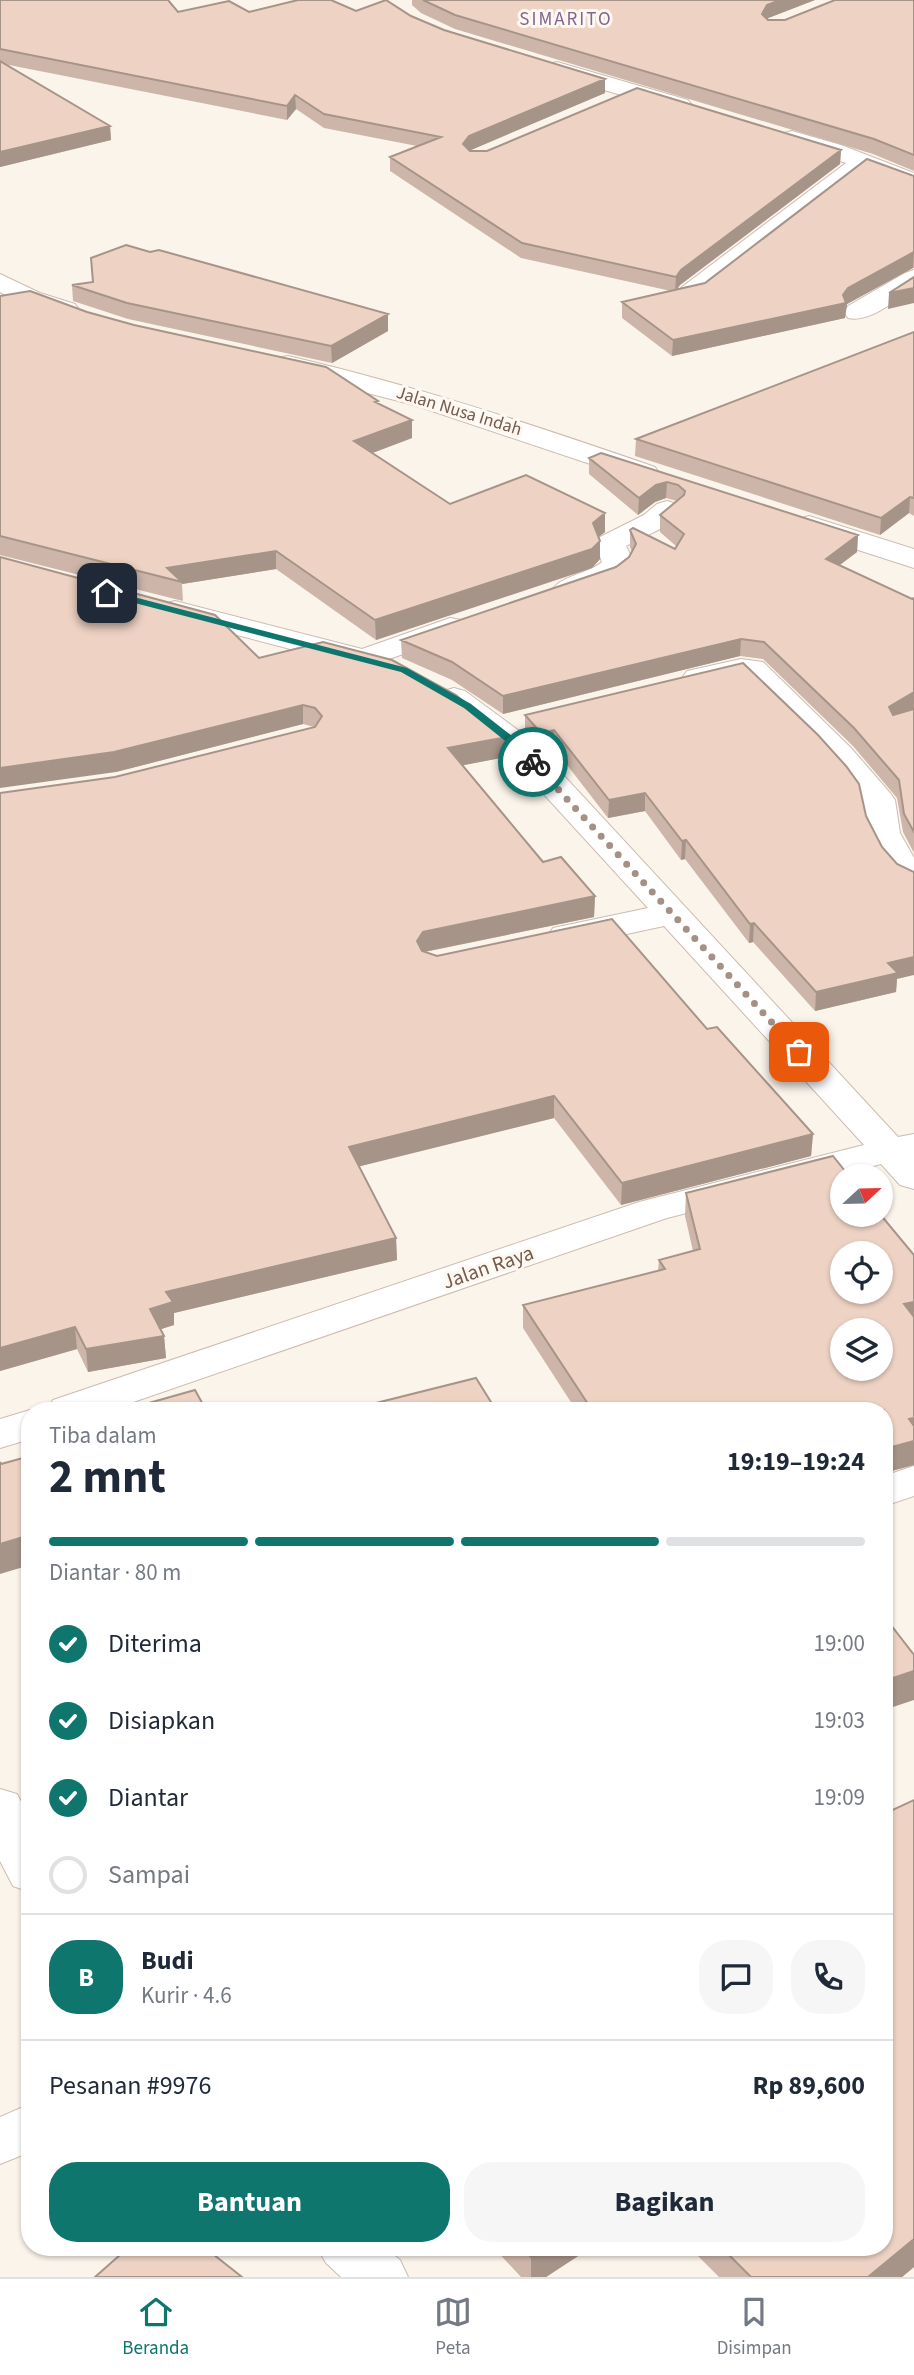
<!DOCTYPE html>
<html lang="id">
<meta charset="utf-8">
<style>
:root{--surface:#fff;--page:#f6f6f7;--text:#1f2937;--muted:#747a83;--line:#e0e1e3;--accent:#0f766e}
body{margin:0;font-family:"Source Sans 3",sans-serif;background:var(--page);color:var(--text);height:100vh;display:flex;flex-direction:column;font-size:26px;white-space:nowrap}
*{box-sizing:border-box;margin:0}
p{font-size:23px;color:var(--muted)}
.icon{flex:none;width:38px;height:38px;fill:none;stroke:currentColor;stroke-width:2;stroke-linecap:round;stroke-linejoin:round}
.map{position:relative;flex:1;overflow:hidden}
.sheet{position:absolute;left:21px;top:1402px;width:872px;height:854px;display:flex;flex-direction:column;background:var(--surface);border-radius:28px;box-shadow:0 2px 5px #0004}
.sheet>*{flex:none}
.needle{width:46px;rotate:68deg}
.controls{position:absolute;left:830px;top:1164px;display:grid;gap:14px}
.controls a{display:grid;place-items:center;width:63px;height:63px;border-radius:50%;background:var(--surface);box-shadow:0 2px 5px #0004;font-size:35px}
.pin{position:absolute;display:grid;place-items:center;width:60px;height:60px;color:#fff;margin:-30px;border-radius:14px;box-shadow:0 4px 10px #0006}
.courier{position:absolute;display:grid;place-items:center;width:70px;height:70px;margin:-35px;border:5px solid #0f766e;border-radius:50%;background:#fff;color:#222;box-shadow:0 2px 9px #0007}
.headline em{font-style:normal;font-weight:700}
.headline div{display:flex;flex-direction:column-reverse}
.headline{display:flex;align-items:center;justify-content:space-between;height:119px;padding:0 28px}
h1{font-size:46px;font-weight:700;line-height:52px}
.bar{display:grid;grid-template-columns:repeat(4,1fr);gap:10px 7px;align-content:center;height:84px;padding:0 28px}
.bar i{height:9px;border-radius:5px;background:var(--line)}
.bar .selected{background:var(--accent)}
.bar p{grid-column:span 4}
.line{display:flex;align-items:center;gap:18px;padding:0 28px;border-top:2px solid var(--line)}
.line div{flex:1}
.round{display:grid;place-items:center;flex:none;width:74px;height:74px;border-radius:28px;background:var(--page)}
ol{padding:0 28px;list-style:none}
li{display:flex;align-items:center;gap:21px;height:77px}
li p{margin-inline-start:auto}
li .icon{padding:7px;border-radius:50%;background:var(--accent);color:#fff;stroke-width:4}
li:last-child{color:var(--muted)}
li i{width:38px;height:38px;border:4px solid var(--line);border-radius:50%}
.cta{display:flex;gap:14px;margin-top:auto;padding:14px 28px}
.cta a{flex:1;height:80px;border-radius:28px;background:var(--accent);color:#fff;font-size:28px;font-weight:700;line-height:80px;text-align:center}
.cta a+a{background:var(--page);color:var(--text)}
.tabs{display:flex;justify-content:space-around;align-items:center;height:98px;border-top:2px solid var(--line);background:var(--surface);font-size:19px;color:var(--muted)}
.tabs a{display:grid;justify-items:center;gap:4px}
.tabs .selected{color:var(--accent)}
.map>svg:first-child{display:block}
</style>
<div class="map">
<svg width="914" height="2277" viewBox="0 0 914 2277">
<rect width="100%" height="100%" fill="#fbf4eb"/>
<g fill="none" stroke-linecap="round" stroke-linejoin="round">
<defs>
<path id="minor" d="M557,62L688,100L692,105L688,110L680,112L549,74L546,69L549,64Z
M792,131L841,145L914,173V189L866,171L700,297L691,300L682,297L678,292L682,287L846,163L784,143L780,138L784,133Z
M914,270V289C895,300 870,323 848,318L844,312L848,306L905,273Z
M0,274L40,293L75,304L79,310L75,316C51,321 21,304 0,292Z
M288,356C413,385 534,425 655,467L659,473L655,479L645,482L635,479L414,405L278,370L275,364L278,358Z
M667,501L677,504L682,510L664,527L626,546L633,560C625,585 580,602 556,596L552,590C562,575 588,574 602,562L595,543L600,537L644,515L657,504Z
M809,516L914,549V568L799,531L794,525L799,519Z
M175,601L362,649L450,618L461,620L465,627L461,634L363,668L164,616L160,610L164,604Z
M741,659L763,662L851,748L890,793L895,800L900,833L914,858V890C890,884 870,848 864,825C862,816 863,805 859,799C828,754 781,716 743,678L698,687L687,685L682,678L687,671Z
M454,688L465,691L530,739L898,1137L914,1134V1189L900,1185L881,1164L667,1218L110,1410H47L53,1400L639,1202L864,1145L664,926L566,947L553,944L548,936L553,928L648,908L506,753L443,705L438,698L443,691Z
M30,1410V1439L0,1448V1419Z
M914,1466V1496L884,1506V1476Z
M0,1789L17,1794L30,1819V1892L13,1886L0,1861Z
M30,2104V2152L0,2164V2117Z
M317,2247H384L400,2260L408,2277H341L326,2263Z"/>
</defs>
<!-- minor casing -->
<use href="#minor" stroke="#cdbcb1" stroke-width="2"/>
<!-- minor -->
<use href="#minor" fill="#fff" fill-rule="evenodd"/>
</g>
<!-- wall -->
<path fill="#cdb5a9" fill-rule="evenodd" d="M0,0L178,12L356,11L411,16L444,30L605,79V93L469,150L470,151L841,150L840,164L680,285L677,289L705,283L914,176V268H913L847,304L845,318L672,356L622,318V302L671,291L521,258L390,171V157L417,146L324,128L296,109L287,120L4,64L110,126L111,140L0,167Z
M412,0H815L767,18L768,20H785L914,0V171L873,154L455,29L421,13L412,5Z
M92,282L388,331L332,363L128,319L73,301L72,285Z
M0,296L87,312L378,401V403L412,438L372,453L450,504L605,513V532L599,537L600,559L592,568L376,640L276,569L182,584L183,601L0,555Z
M914,332V516L909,513L880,535L635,456L636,439Z
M589,458L858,535L857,552L840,565L912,599L914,598V853L903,832L897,798L853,746L763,659L740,656L503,714L452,680L402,658L401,640L616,567L629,557L632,552L630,547V530L675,549L676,546L660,532V515L677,501L666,498L655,502L638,515L589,474Z
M259,658L507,737L506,757L463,765L543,862L595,896L594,917L425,952L707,1029L813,1134L811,1156L621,1205L554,1118L359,1166L396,1238L397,1260L174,1313V1325L161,1329L164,1336L166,1358L88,1372L77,1349L0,1371V793L115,777L314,727L303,724L116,772Z
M525,715L866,816L882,847L897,864V979L896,992L815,1011L753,942L749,943L685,859L681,860L645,811L608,818L554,748L541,751L525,733Z
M833,1156L849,1176H842V1214H880L914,1255V1465L884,1473V1410H576L523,1328V1305L658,1271L659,1260L693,1251L685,1216L686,1193ZM842,1253H880V1292H842ZM842,1330H880V1368H842Z
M914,1800V2267L902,2277H719L689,2247H884Z
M493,2247H592L546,2277H521Z"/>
<!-- shaded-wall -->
<path fill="#a79489" d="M780,0H815L766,19L762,14L767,5Z
M605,79V93L469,151L463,144L469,136Z
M295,95L296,109L287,120V106Z
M110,126L111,140L0,167V152Z
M841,150L840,164L680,285L675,292L676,277L681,270Z
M914,252L913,268L847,304L845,318L672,356L673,340L848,288Z
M914,288V303L888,309L889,293Z
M388,314V331L332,363L331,346Z
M412,420V438L354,460V441Z
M667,482L666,498L655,502L638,515L639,498L656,485Z
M910,497L909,513L880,535L881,518Z
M605,513V532L593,541V523Z
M858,535L857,552L825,576L826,559Z
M600,541V559L592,568L376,640L375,620Z
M276,551V569L182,584V582L167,568Z
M741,639L740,656L503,714V696Z
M914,692V709L888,725L889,707Z
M303,705V724L116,772L0,788V768Z
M554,730V748L541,751V733Z
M507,737L506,757L449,768L448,748Z
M645,793V811L608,818L609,800Z
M686,840L685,859L681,860L682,841Z
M595,896L594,917L423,952L417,962V941L423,932Z
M754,923L753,942L749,943L750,924Z
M914,957V975L897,979L896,992L815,1011L816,992L888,963Z
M554,1096V1118L349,1169V1147Z
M813,1134L811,1156L621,1205L622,1183Z
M396,1238L397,1260L174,1313V1325L152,1332L150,1309L166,1292Z
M914,1302V1324L904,1304Z
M75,1327L77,1349L0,1371V1348Z
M164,1336L166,1358L88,1372L86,1349Z
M914,1418V1465L884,1473V1449L909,1419Z
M30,1535V1565L0,1574V1544Z
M914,1671V1700L884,1710V1681Z
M914,2239V2267L902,2277H868Z
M546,2247H592L546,2277H531V2257Z"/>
<!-- building -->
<path fill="#eed3c4" stroke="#a79489" stroke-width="2" fill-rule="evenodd" d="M0,0H168L178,12L229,1L249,12L298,0H331L356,11L386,0L411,16L444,30L605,79L469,136L463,144L470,151H487L637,88L841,150L681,270L676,277L522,243L390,157L441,137L324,114L295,95L287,106L0,49Z
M423,0H780L767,5L762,14L768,20H785L835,0H914V155L874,139L455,15Z
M0,61L110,126L0,152Z
M867,159L914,176V252L848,288L843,295L846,303L673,340L622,302L705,283Z
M126,245L150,252L159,250L388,314L331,346L127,303L72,285L93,282L91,258Z
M914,277V288L889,293Z
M30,291L87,312L134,325L326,367L378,401L375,402L412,420L354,441L450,504L526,475L605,513L593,523L600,541L592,549L375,620L276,551L167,568L182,582L0,536V296Z
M914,332V498L910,497L881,518L636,439Z
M601,453L858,535L826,559L912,599L914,598V692L889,707L893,715L914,709V832L904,814L899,780L854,728L764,642L741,639L503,696L452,662L401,640L616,567L629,557L636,544L630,530L633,528L675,549L684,534L660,515L684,495L685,491L678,485L667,482L656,485L639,498L589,458Z
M0,557L215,615L259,658L323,642L392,660L456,695L507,737L448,748L543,862L561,857L595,896L423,932L417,941L422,951L437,956L612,919L707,1029L717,1027L813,1134L622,1183L554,1096L349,1147L396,1238L166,1292L173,1302L150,1309L164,1336L86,1349L75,1327L0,1348V793L115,777L315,727L322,716L315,708L303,705L114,752L0,768Z
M743,663L818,735L846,766L859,784L866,816L882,847L897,864L914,872V957L888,963L898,973L816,992L754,923L750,924L686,840L682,841L645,793L609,800L554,730L541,733L525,715Z
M833,1156L849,1176H842V1214H880L914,1255V1302L904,1304L914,1317V1418L909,1419L914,1426V1441L884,1449V1410H592L523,1305L665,1269L659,1260L700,1249L686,1193ZM842,1253H880V1292H842ZM842,1330H880V1368H842Z
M476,1378L496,1410H348Z
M195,1390L206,1410H124Z
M297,1408L299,1410H286Z
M30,1456V1535L0,1544V1462L1,1464Z
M884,1616L914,1655V1671L884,1681Z
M914,1800V2239L868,2277H751L721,2247H884V1814Z
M129,2247H204L242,2277H95Z
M522,2247H546L531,2257Z"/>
<!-- route -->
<path fill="#0f766e" d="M107,590L407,668L471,704L521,743L537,762L529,764L514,748L464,708L401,672L104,595V591Z"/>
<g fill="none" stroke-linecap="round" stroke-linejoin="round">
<!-- done -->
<path stroke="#a39186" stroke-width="7" stroke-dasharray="0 12.6" d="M533,762L799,1052"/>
</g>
<g text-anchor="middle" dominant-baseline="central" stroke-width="6" stroke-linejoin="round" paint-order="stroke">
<!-- far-street labels -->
<g font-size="18" fill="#745b4f" stroke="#fef8f1">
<text transform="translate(459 411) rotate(17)">Jalan Nusa Indah</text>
</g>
<!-- far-neighbourhood labels -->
<g font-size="19" letter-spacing="2" fill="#80678f" stroke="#fef8f1">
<text x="566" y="19">SIMARITO</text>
</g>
<!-- street labels -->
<g font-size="21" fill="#745b4f" stroke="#fef8f1">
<text transform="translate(488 1267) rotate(-19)">Jalan Raya</text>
</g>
</g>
</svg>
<div class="controls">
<a><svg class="needle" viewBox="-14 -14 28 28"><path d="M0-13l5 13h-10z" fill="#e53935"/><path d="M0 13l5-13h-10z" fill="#747a83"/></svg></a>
<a><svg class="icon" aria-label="locate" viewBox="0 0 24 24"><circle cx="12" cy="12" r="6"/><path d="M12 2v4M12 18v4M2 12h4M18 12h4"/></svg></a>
<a><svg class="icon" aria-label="layers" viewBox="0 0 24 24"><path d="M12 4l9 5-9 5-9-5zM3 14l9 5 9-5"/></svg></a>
</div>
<div class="pin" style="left:799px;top:1052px;background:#ea580c"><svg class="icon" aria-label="bag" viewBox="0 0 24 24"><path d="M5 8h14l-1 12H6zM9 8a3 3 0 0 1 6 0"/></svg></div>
<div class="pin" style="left:107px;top:593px;background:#1f2937"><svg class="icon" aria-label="home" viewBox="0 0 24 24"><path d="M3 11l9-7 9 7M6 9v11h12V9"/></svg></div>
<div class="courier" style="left:533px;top:762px"><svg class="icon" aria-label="bike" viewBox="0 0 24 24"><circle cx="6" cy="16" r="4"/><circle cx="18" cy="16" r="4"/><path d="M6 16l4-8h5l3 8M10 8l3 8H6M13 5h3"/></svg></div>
<section class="sheet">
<div class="headline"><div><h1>2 mnt</h1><p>Tiba dalam</p></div><em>19:19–19:24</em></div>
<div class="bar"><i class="selected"></i><i class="selected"></i><i class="selected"></i><i></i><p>Diantar · 80 m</p></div>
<ol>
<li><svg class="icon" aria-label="check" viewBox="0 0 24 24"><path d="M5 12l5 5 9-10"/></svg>Diterima<p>19:00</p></li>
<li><svg class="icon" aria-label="check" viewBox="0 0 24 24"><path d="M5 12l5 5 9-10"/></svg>Disiapkan<p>19:03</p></li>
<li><svg class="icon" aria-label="check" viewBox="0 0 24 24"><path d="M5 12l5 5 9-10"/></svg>Diantar<p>19:09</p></li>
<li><i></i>Sampai</li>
</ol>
<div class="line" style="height:126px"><b class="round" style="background:var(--accent);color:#fff">B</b><div><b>Budi</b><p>Kurir · 4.6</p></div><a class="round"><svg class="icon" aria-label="chat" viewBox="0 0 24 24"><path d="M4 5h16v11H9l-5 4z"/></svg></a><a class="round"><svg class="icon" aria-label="phone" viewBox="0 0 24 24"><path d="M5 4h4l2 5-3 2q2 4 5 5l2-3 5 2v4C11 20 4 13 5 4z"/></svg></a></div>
<div class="line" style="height:91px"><div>Pesanan #9976</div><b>Rp 89,600</b></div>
<div class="cta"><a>Bantuan</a><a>Bagikan</a></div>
</section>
</div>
<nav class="tabs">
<a class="selected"><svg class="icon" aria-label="home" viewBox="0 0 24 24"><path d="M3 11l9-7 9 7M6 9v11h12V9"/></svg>Beranda</a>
<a><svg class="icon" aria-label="map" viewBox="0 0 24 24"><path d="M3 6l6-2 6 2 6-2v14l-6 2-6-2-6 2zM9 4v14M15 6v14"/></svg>Peta</a>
<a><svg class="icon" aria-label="saved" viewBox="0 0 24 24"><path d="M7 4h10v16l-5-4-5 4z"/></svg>Disimpan</a>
</nav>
